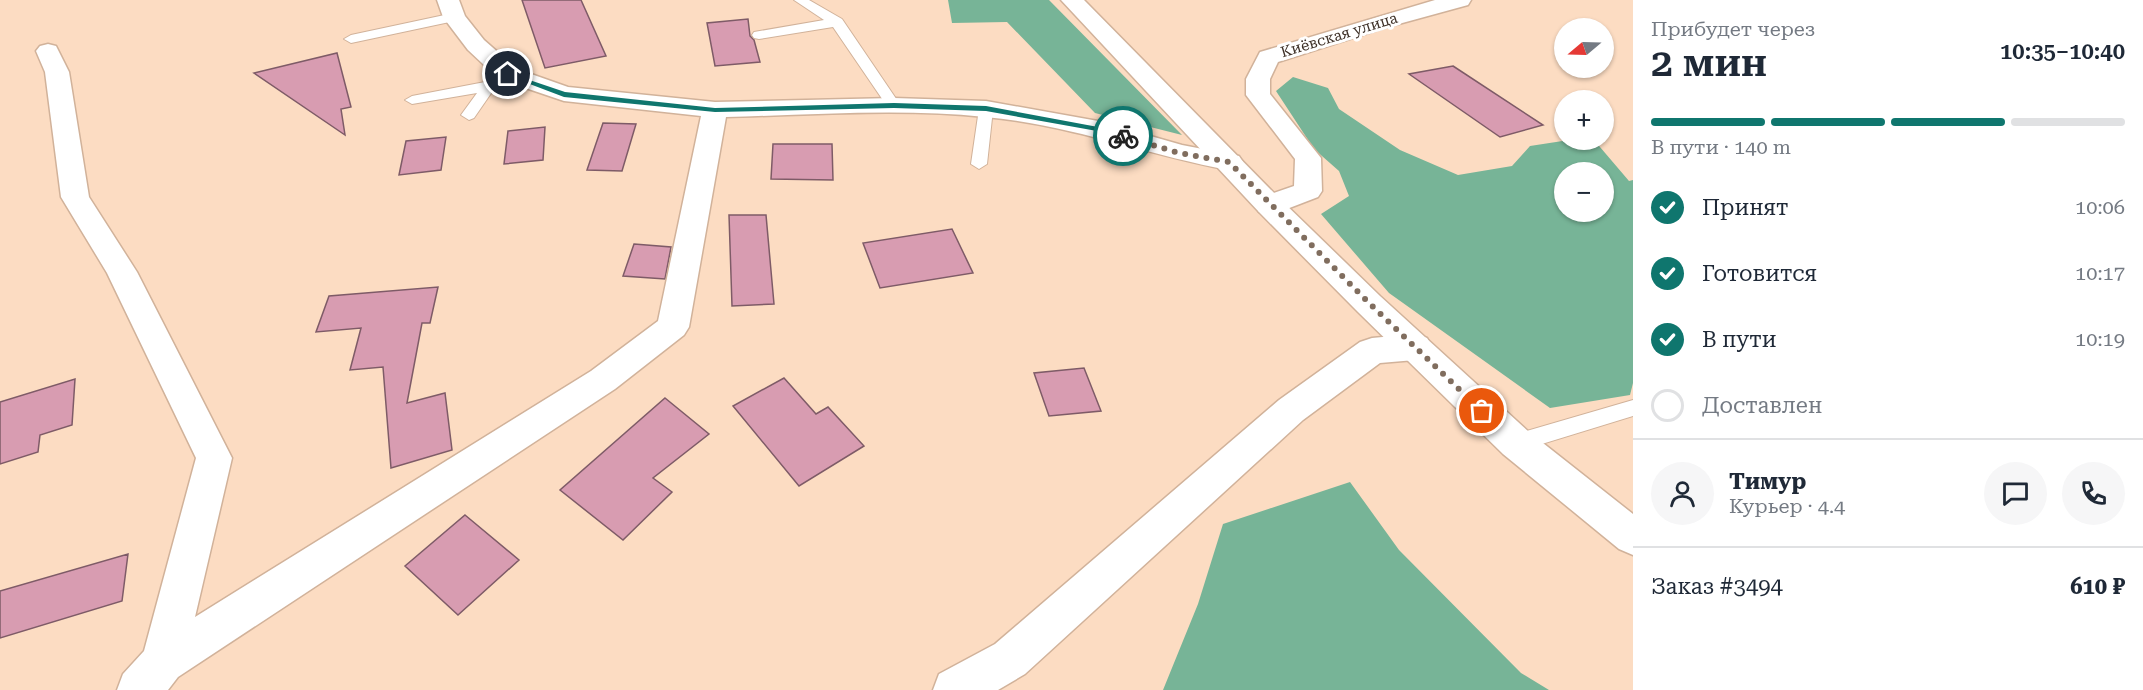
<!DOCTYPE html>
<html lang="ru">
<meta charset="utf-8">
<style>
:root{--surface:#fff;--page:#f6f6f7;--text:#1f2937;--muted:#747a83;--line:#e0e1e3;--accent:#0f766e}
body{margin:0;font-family:"Roboto Serif",serif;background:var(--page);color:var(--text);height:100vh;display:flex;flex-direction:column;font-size:22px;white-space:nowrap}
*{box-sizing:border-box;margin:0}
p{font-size:20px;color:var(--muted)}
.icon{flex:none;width:33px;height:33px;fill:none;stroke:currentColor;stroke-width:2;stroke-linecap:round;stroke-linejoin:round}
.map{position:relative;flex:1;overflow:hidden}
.panel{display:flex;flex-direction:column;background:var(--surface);width:510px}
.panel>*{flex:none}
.needle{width:39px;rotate:251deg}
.controls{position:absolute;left:1554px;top:18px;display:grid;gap:12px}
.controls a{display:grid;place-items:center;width:60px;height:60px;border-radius:50%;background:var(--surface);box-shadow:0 2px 4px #0004;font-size:30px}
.pin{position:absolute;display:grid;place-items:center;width:51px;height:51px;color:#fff;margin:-26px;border:3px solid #fff;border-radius:50%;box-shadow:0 2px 6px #0007}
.courier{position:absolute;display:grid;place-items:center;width:60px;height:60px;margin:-30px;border:4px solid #0f766e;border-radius:50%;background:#fff;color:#222;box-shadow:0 2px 8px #0007}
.overview em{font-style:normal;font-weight:600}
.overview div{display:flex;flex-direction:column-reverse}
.overview{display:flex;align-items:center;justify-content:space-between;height:102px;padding:0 18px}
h1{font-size:39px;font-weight:600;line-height:45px}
.bar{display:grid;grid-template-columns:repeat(4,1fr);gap:9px 6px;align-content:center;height:72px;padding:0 18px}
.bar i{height:8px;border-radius:4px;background:var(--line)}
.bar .selected{background:var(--accent)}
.bar p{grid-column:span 4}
.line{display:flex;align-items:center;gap:15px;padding:0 18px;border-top:2px solid var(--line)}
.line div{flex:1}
.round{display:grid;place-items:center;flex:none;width:63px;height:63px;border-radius:32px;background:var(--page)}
ol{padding:0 18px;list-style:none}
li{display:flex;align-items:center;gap:18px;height:66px}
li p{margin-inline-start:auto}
li .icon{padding:6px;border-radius:50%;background:var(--accent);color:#fff;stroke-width:4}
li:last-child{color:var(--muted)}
li i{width:33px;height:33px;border:3px solid var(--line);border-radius:50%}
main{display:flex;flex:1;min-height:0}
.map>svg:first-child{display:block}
</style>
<main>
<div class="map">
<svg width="1633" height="690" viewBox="0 0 1633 690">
<rect width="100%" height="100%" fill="#fcdcc2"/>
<!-- forest -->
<path fill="#77b497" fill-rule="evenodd" d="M948,0H1049L1182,135L1095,113L1007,22L952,23Z
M1293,77L1328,88L1339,109L1400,150L1458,175L1512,166L1530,146L1569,140H1594L1629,181L1633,180V383L1630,395L1550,408L1389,293L1321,214L1349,196L1339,171L1314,149L1276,91ZM1604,172V212H1564V172Z
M1350,482L1399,550L1521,673L1549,690H1163L1198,604L1223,524Z"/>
<!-- building -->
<path fill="#d89cb1" stroke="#7e5b67" stroke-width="1.5" d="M522,0H581L606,56L545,68Z
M748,19L750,36L754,40L760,62L715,66L707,23Z
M337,53L351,107L341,109L345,135L254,73Z
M1453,66L1543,125L1500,137L1409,74Z
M603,123L636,124L622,171L587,170Z
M545,127L543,160L504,164L508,131Z
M446,137L441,170L399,175L406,141Z
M773,144H832L833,180L771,179Z
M729,215H766L774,304L732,306Z
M952,229L973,273L880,288L863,243Z
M634,244L671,247L665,279L623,276Z
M438,287L430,323H422L407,403L445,393L452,450L391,468L383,367L350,370L361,328L316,332L329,296Z
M1084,368L1101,411L1049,416L1034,373Z
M784,378L816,414L828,407L864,446L799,486L733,406Z
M75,379L72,425L40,435L38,452L0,464V402Z
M665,398L709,434L653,478L672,492L623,540L560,490Z
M465,515L519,560L458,615L405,566Z
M128,554L122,601L0,638V591Z"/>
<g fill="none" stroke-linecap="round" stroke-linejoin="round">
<defs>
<path id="lane" d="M794,0H809L842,19L901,106L899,109H889L833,27L759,39L754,38L752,35L754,32L824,20Z
M454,13L461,17L459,20L351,43L344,39L351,35Z
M496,78L503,82L494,89L474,118L469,120L461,115L477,93L412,104L405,100L412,96L485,82Z
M986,105L993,109L987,164L979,169L971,164L979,109Z
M1633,400V416L1516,452L1508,449L1505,443L1508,437L1516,434Z"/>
<path id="street" d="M437,0H459L465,16L484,40L517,69L568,87L715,102L894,98L986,101L1098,121L1182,145L1239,156L1243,162L1239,168L1229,170C1147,155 1069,124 985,117C900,108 812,115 726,117L689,327L684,335L615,389L178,677L168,690H117L123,674L144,651L196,458L107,273L61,197L45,72L36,51L40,46L48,44L56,46L69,72L89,197L137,272L232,458L195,617L591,371L658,321L701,116L564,101L499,79L468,50L443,17Z
M1435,0H1471L1468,5L1384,28L1278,62L1270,79V94L1321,158L1322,191L1318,197L1279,212L1269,214L1259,212L1255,205L1259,198L1294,186L1295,159L1246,95V79L1260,52Z
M1415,334L1427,338L1432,347L1427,356L1415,360L1380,363L1303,420L1025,674L998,690H933L939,674L995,644L1279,400L1360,342L1372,338Z"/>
<path id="secondary" d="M1061,0H1084L1279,198L1380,296L1529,432L1633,514V555L1619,549L1503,454L1358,312L1259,212Z"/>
</defs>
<!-- lane casing -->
<use href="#lane" stroke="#d1b29a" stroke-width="2"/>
<!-- street casing -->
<use href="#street" stroke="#d1b29a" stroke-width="3"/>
<!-- secondary casing -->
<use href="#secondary" stroke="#d1b29a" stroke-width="3"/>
<!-- lane -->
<use href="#lane" fill="#fff" fill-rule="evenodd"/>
<!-- street -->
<use href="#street" fill="#fff" fill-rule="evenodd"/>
<!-- secondary -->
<use href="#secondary" fill="#fff" fill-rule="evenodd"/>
</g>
<!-- route -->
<path fill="#0f766e" d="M506,72L565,92L715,108L894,103L986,106L1098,127L1126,136L1123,139L1097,131L986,111L894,108L715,112L564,97L506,75Z"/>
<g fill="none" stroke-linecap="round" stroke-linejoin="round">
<!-- done -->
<path stroke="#806d5e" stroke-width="6" stroke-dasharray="0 10.8" d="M1123,136L1179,153L1229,162L1369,303L1482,411"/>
</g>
<g text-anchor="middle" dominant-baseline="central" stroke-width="6" stroke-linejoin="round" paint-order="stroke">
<!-- far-street labels -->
<g font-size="15" fill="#3e3128" stroke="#fff">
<text transform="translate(1339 35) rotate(-17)">Киёвская улица</text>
</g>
</g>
</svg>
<div class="controls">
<a><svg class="needle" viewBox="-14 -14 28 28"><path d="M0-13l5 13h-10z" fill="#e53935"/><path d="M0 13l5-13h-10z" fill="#747a83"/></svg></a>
<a>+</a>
<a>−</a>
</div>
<div class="pin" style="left:1482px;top:411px;background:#ea580c"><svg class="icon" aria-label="bag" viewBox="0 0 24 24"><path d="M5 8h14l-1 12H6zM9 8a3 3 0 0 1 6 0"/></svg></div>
<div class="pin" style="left:508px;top:74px;background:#1f2937"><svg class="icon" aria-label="home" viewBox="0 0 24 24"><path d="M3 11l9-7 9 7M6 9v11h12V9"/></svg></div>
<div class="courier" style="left:1123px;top:136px"><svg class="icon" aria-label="bike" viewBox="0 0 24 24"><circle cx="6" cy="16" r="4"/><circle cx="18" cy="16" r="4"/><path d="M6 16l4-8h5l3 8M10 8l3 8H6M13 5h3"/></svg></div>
</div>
<section class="panel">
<div class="overview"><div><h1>2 мин</h1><p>Прибудет через</p></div><em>10:35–10:40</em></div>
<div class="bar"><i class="selected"></i><i class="selected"></i><i class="selected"></i><i></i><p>В пути · 140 m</p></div>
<ol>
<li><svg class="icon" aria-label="check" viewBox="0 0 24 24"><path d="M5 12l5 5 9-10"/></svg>Принят<p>10:06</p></li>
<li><svg class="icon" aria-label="check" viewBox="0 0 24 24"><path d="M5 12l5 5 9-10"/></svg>Готовится<p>10:17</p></li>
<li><svg class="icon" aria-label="check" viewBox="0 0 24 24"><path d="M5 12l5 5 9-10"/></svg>В пути<p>10:19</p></li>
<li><i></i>Доставлен</li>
</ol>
<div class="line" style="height:108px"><a class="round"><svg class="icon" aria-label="person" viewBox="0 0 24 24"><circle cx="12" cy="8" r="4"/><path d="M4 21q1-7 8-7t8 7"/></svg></a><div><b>Тимур</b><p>Курьер · 4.4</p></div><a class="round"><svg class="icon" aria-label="chat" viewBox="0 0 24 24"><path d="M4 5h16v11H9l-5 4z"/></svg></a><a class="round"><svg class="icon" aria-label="phone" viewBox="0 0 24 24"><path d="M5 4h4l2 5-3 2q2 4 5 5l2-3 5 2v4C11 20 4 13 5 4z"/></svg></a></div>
<div class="line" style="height:78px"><div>Заказ #3494</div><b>610 ₽</b></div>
</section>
</main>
